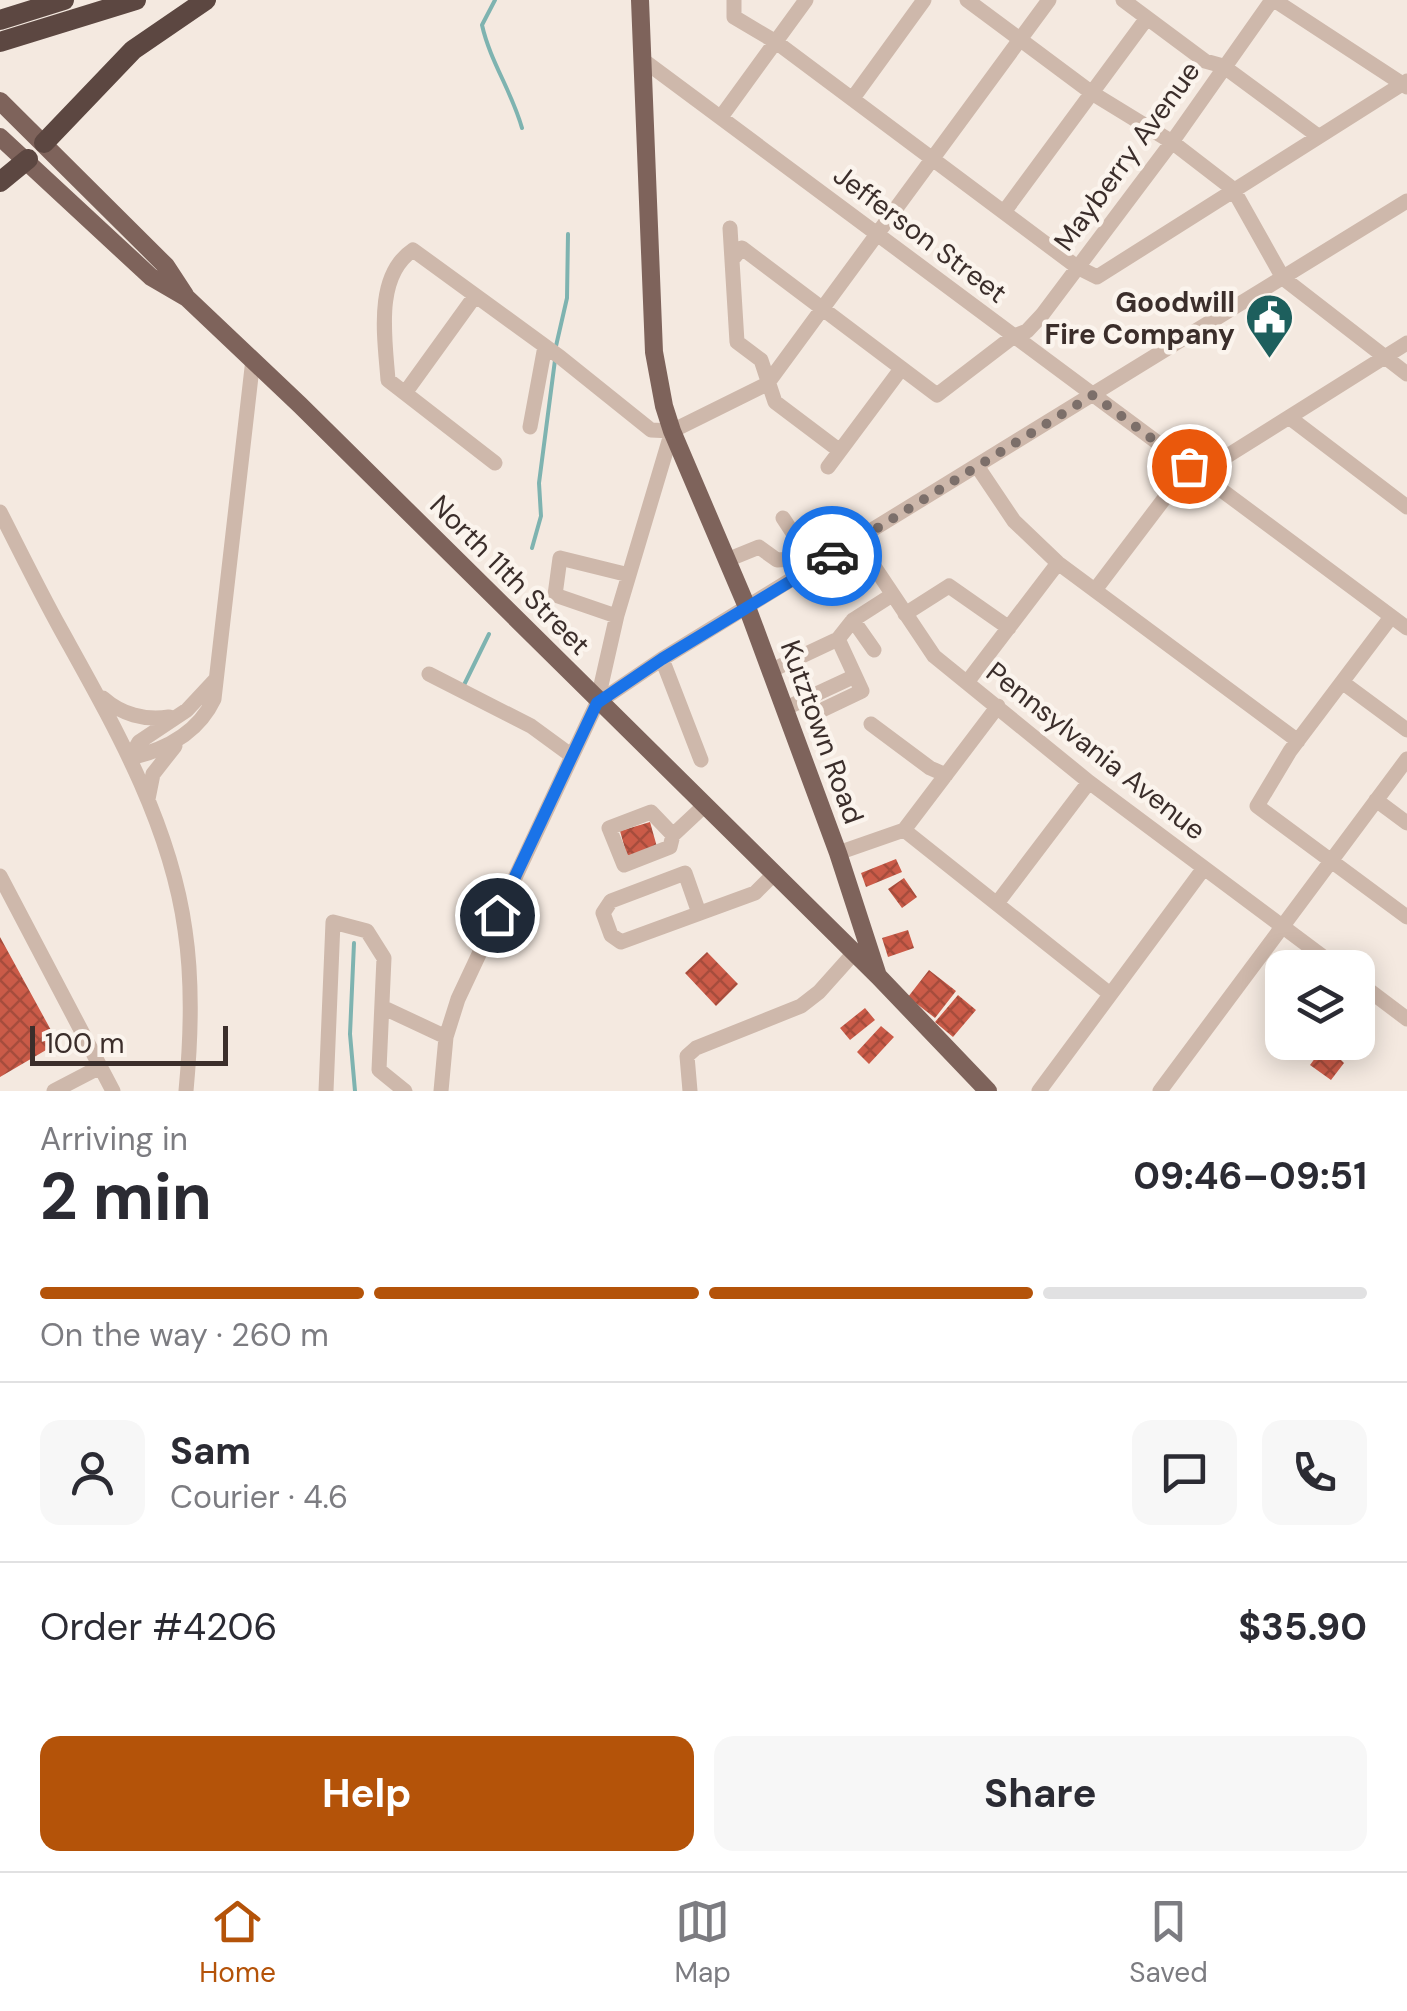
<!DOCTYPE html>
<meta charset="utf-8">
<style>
:root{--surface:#fff;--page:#f7f7f7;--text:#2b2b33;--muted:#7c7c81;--line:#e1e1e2;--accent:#b45309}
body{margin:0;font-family:"DM Sans",sans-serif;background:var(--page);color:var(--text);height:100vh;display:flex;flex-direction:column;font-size:38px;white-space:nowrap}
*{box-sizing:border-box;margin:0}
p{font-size:32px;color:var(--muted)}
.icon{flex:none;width:55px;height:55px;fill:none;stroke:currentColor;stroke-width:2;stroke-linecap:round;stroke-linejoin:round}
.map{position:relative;height:1091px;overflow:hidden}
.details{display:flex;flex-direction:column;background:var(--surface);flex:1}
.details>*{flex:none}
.tools{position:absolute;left:1265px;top:950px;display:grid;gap:20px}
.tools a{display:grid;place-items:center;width:110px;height:110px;border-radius:20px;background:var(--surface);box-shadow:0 5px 25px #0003;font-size:50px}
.scale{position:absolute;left:30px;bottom:25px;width:198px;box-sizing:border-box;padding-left:10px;border:5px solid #3b2e2b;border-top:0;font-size:28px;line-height:35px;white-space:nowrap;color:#3b2e2b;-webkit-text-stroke:8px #fbf4ed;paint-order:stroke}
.pin{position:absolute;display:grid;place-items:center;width:85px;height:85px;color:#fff;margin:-42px;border:5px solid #fff;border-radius:50%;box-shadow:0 2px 10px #0007}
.courier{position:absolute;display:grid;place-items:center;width:100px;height:100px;margin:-50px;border:8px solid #1a73e8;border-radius:50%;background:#fff;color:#222;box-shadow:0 2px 12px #0007}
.headline em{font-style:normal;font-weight:700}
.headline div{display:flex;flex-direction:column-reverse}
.headline{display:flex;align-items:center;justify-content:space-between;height:170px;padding:0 40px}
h1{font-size:65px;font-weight:700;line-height:75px}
.bar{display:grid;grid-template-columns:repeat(4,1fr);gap:15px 10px;align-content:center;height:120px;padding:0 40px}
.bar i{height:12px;border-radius:8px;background:var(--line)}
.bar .current{background:var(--accent)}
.bar p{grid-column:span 4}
.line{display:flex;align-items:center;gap:25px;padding:0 40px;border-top:2px solid var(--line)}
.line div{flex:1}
.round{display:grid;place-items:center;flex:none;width:105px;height:105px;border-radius:20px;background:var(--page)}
.primary-button{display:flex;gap:20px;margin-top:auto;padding:20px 40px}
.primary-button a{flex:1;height:115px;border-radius:20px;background:var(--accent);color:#fff;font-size:40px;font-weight:700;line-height:115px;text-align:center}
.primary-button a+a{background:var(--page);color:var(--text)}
.tab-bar{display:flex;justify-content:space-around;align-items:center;height:140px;border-top:2px solid var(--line);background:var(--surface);font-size:28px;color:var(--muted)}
.tab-bar a{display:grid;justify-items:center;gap:5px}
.tab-bar .current{color:var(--accent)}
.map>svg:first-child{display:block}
</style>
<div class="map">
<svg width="1407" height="1091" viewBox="0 0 1407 1091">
<defs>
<pattern id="building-cross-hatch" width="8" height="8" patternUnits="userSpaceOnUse" patternTransform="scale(2.5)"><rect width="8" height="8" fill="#cb5b48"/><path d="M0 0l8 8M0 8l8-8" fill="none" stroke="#a64c3c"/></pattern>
</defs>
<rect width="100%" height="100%" fill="#f4e9e0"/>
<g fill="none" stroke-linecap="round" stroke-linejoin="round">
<!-- stream -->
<path stroke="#7eb3b0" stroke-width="4" d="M495,0L482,25C490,61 512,92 522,128
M556,346L567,298L568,234
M532,548L541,516L539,483L555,360
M463,687L489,634
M354,943L350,1034L355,1091"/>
</g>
<!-- building -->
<path fill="url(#building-cross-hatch)" d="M650,822L657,847L627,856L620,831Z
M896,859L902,872L866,887L861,873Z
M904,878L917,897L902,908L888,889Z
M908,930L914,948L888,957L882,938Z
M0,937L58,1043L0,1077Z
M707,952L738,984L716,1006L685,973Z
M929,970L956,991L935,1018L908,997Z
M958,995L976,1010L953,1037L935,1022Z
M865,1008L875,1020L850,1040L840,1028Z
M881,1026L894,1037L869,1064L857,1052Z
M1327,1042H1343L1348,1046L1339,1058L1344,1063L1331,1080L1310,1065Z"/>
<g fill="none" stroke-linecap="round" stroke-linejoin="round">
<!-- minor -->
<path stroke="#ceb8ab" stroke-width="15" d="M734,0V17L776,42L1077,267L1097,277L1407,81
M967,0L1092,93L1172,142L1233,189L1283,278L1407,374
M1123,0L1205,61L1223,66L1318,136
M1274,0L1407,87
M643,60L1407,628
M853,98L924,0
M721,117L806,0
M1004,212L1147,18
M730,228L737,342L761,360L775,402L840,451
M732,260L742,248L937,395L1014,336L1027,331L1042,315L1172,142L1272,0
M405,393L475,296
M1290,418L1407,507
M530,427L545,346
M495,463L388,380C385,339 374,276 413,250L560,357L651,430L672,431L767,384L1049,0
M977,466L1014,521L1058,563L1298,741
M828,467L901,369
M1200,473L1407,343
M0,512C20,551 39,590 60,628C112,722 170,821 185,930C193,983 191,1038 186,1091
M783,518L802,547V551L792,559L797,567
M857,541L934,656L1089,782L1338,968
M727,560L759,547L777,560L792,559
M1095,590L1189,466
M905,614L949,586L1009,628
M616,616L555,595L560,558L629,575
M1391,617L1290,751L1257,806L1407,917
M853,620L874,650
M662,659L701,760
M770,671L838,639
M429,674L531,726L572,756
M968,681L1058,563
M1342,682L1407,730
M103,698C121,714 145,721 169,717
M597,703L662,659L1407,201
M784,709L855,676
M820,711L862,691L838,639L853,620L892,595
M871,724L930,768L946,775
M130,758C165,750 198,733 214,699L253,359
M130,758L139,742L187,710L215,680
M148,799L153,774L175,746
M1376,800L1407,823
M904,830L1110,994
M673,835L651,812L609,828L624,865L670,847L673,835L704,806
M838,853L904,830L998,706
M0,876L113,1091
M998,902L1089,782
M699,913L685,873L611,901L603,913L611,935L621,942L755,893L774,874
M1358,982L1407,1019
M382,1007L446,1037
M54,1091L100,1067
M326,1091L333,922L367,931L384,958L379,1070L405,1091
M441,1091L446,1037L458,999L597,703L617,615L672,431
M690,1091L687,1056L696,1048L801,1006L819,992L853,954
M1039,1091L1204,868
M1160,1091L1407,759"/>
<!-- major -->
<path stroke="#7e635b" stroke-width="18" d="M640,0L654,352L664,406L672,431L747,607L838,853L878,976L988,1091
M0,101L166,266L185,295
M0,137L151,277L187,298L300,405L878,976"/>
<!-- highway -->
<path stroke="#5c4741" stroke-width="20" d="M0,20L64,0
M0,42L136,0
M44,143L133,50L206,0
M0,182L28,159"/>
</g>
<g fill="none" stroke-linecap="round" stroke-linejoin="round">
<!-- done -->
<path stroke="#7c6f6a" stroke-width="10" stroke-dasharray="0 18" d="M832,556L1093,395L1189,466"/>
<!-- route -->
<path stroke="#1a73e8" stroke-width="12" d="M497,915L597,703L662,659L832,556"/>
</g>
<!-- icons -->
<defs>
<symbol id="civic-pin" viewBox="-11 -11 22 30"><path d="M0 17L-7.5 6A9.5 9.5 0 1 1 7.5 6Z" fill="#1d5f5d" stroke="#fbf4ed"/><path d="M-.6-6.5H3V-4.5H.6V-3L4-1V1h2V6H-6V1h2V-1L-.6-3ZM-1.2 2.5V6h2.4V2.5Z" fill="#fff"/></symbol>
</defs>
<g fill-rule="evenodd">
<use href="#civic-pin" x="1242" y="290" width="55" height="75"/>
</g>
<g text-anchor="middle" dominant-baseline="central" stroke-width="9" stroke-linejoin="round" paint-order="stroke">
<!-- street labels -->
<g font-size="28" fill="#3b2e2b" stroke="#fbf4ed">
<text transform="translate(1127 156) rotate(-54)">Mayberry Avenue</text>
<text transform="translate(920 234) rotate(37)">Jefferson Street</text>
<text transform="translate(510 575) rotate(45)">North 11th Street</text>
<text transform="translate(822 732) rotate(70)">Kutztown Road</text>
<text transform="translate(1096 751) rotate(38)">Pennsylvania Avenue</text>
</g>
<!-- poi labels -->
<g font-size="28" font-weight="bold" fill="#3b2e2b" stroke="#fbf4ed" text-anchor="end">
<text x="1235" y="302">Goodwill<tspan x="1235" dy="32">Fire Company</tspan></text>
</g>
</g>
</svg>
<div class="tools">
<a><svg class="icon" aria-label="layers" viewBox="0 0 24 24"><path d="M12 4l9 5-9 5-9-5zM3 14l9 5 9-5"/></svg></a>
</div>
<div class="scale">100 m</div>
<div class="pin" style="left:1189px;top:466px;background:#ea580c"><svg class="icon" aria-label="bag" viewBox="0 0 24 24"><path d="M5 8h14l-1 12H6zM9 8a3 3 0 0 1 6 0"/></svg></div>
<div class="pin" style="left:497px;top:915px;background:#1f2937"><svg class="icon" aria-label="home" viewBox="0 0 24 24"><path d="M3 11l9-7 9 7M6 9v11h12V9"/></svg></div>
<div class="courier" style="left:832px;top:556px"><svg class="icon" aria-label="car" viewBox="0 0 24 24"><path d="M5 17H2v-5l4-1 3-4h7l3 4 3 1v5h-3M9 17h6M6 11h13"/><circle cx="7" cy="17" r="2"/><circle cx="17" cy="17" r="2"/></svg></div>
</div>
<section class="details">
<div class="headline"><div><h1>2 min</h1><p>Arriving in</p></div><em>09:46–09:51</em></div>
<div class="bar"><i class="current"></i><i class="current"></i><i class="current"></i><i></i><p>On the way · 260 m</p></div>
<div class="line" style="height:180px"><a class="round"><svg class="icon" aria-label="person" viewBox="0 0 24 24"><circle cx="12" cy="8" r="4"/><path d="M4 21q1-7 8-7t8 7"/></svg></a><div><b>Sam</b><p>Courier · 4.6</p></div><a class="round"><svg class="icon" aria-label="chat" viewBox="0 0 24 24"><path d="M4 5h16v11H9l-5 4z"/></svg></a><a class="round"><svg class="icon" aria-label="phone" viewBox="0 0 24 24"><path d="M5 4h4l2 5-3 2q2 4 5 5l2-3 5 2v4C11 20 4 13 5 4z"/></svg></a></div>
<div class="line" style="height:130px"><div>Order #4206</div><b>$35.90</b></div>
<div class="primary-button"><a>Help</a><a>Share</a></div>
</section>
<nav class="tab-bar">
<a class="current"><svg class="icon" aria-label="home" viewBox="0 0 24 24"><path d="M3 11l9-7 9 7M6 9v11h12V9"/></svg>Home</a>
<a><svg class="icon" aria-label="map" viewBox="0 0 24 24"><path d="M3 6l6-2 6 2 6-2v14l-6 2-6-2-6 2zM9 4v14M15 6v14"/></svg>Map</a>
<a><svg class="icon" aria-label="saved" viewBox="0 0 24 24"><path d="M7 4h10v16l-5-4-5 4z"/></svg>Saved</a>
</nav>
